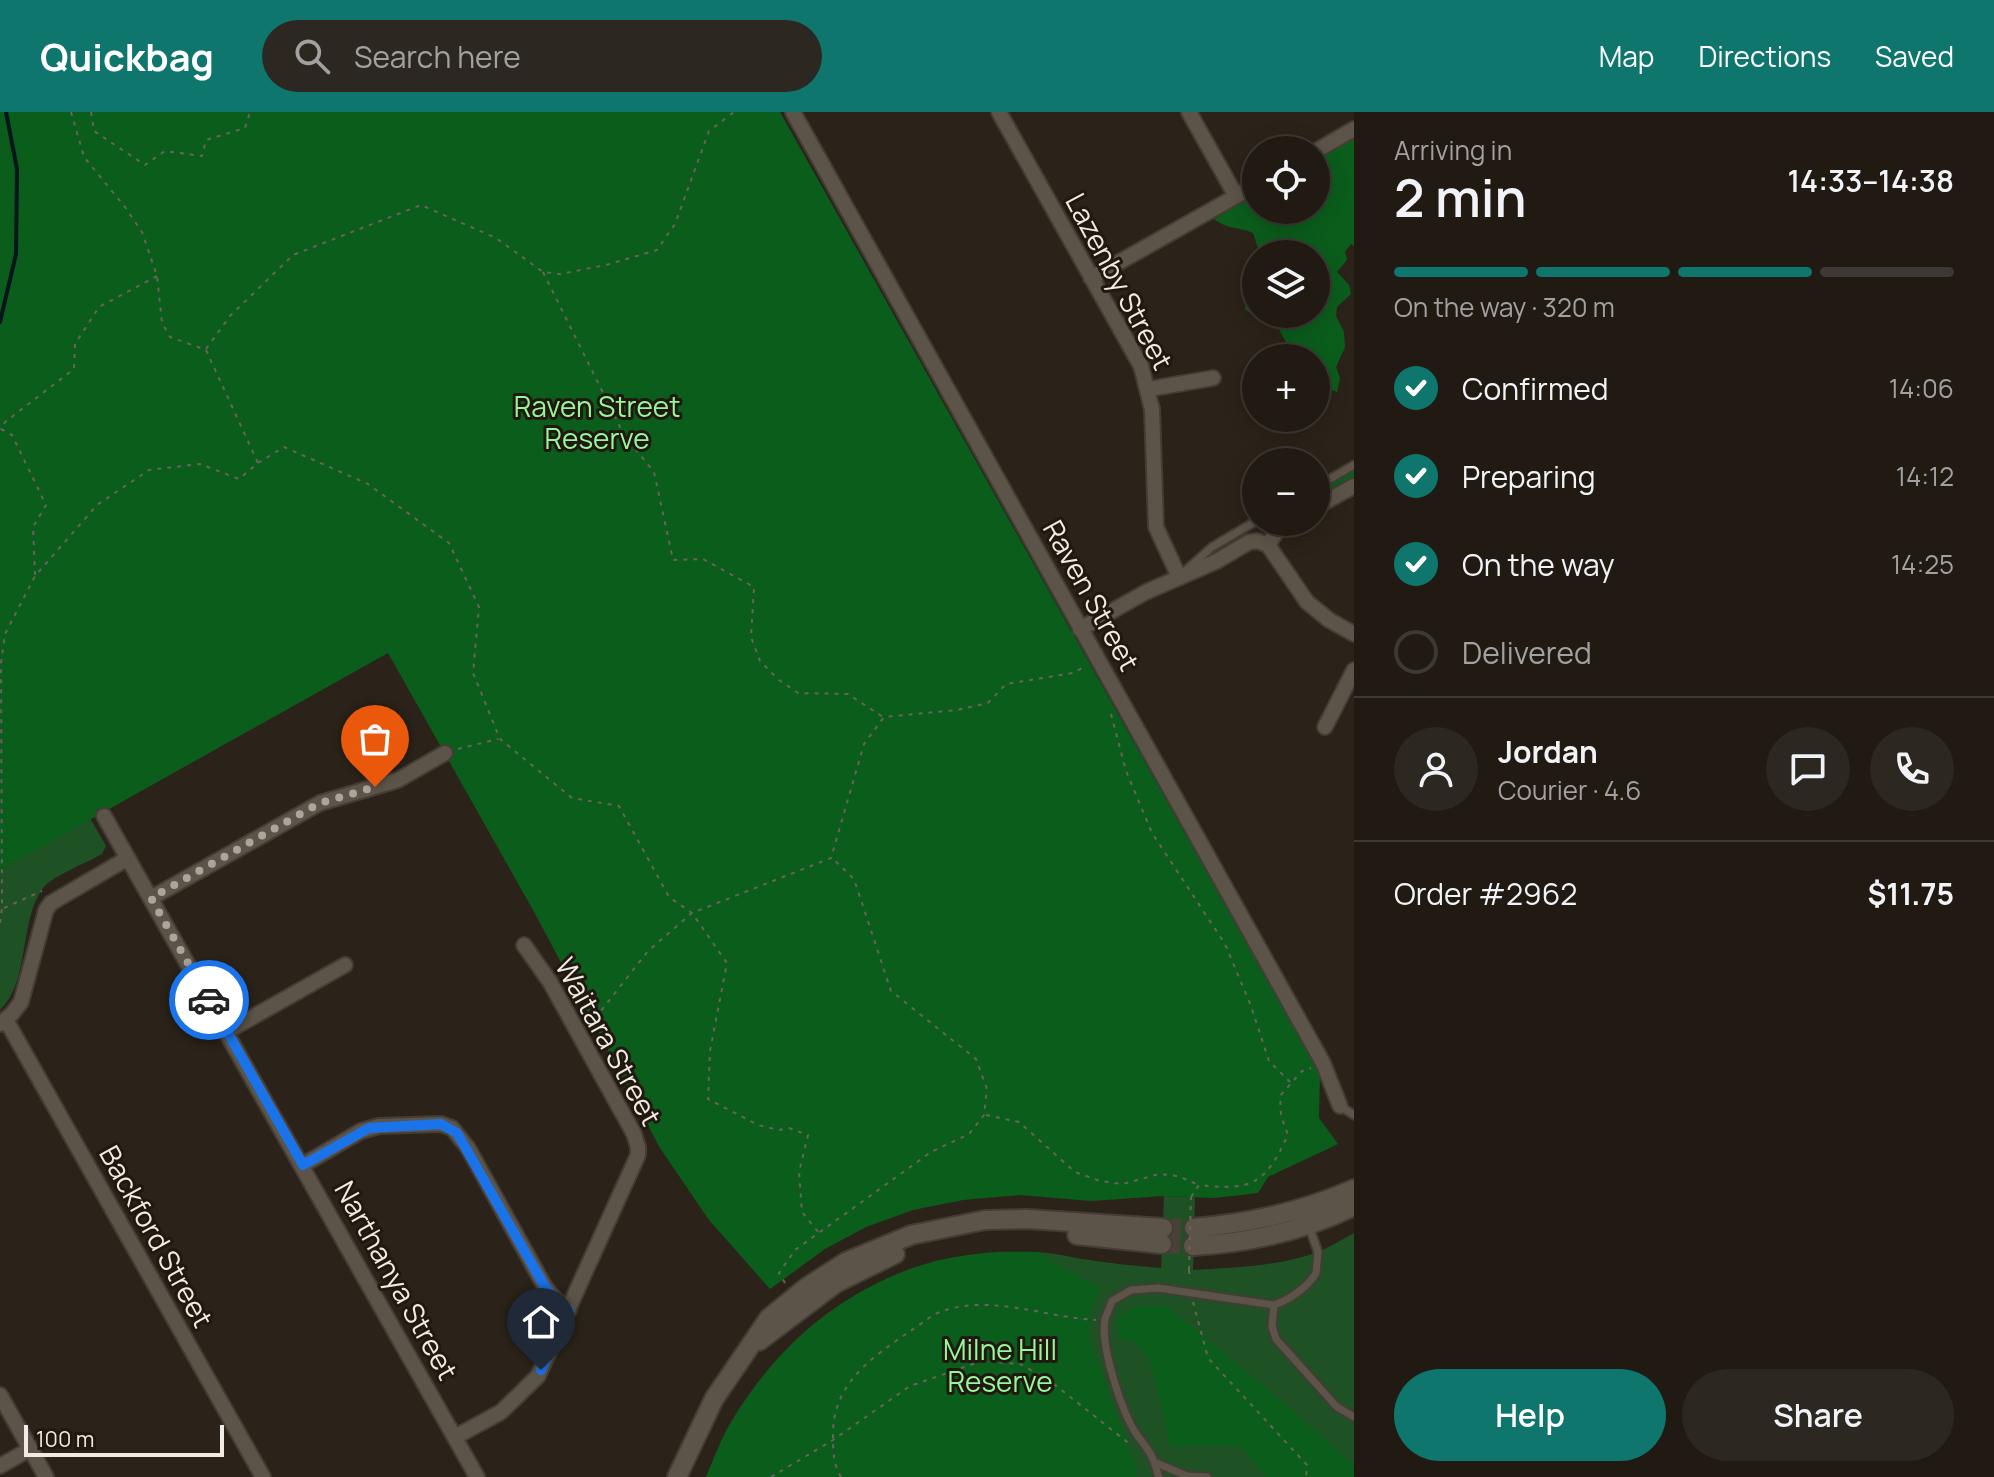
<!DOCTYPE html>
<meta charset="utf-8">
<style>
:root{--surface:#201a13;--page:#2d2721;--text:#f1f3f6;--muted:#a2a1a0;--line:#3d3833;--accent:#0f766e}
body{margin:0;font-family:Manrope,sans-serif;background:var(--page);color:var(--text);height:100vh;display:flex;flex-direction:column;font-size:30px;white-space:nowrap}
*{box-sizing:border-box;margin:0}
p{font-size:26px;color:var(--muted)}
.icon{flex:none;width:44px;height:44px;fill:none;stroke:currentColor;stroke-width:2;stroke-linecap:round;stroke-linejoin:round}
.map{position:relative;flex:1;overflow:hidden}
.panel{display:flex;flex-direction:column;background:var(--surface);width:640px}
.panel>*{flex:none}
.buttons{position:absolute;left:1242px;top:24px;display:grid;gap:16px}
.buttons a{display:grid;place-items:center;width:88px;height:88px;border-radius:50%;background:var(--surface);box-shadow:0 4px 20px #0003,0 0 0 2px var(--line);font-size:40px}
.scale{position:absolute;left:24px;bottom:20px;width:200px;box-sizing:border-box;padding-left:8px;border:4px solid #f0ebe4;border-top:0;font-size:22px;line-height:28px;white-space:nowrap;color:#f0ebe4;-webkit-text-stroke:6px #211910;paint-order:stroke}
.pin{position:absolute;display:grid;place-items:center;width:68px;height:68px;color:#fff;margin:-82px -34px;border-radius:50% 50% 50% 0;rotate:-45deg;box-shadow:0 0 8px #0007}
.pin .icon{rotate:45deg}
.courier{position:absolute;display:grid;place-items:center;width:80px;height:80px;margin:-40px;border:6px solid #1a73e8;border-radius:50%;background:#fff;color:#222;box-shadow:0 2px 10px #0007}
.headline em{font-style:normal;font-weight:600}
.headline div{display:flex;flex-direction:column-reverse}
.headline{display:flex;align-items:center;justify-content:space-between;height:136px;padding:0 40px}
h1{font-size:52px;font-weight:600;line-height:60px}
.bar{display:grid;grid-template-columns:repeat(4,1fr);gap:12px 8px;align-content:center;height:96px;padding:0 40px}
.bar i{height:10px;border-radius:6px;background:var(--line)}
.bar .on{background:var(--accent)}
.bar p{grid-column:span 4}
.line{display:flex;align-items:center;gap:20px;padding:0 40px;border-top:2px solid var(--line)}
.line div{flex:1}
.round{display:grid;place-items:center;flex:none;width:84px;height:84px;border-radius:42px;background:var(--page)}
ol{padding:0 40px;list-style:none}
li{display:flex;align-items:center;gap:24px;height:88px}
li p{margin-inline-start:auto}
li .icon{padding:8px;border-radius:50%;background:var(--accent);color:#fff;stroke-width:4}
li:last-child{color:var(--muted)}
li i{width:44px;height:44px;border:4px solid var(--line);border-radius:50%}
.cta{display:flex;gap:16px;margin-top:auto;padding:16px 40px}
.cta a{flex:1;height:92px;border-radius:48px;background:var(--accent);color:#fff;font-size:32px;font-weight:600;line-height:92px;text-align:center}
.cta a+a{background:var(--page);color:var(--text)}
header{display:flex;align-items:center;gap:48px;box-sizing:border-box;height:112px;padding:0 40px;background:var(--accent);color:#fff}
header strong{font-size:38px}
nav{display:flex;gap:44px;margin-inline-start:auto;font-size:28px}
.search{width:560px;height:72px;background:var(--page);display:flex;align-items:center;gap:20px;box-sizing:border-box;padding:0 28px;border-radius:44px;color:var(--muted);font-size:30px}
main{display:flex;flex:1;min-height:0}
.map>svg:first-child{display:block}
</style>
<header>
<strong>Quickbag</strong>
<div class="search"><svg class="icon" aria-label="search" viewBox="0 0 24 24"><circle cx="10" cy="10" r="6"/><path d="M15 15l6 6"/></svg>Search here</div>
<nav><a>Map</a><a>Directions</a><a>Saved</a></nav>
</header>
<main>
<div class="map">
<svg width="1354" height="1365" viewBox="0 0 1354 1365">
<rect width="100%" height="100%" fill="#2b2319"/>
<!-- green -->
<path fill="#1e5124" d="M90,706L106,734L102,742C88,750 51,765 43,776C19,808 30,870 0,898V758Z
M1164,1084L1195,1085L1193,1158C1232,1156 1283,1154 1320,1139C1331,1134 1343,1127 1354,1121V1365H706C714,1347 721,1327 731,1310C801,1194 900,1140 1034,1140C1050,1140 1066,1144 1082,1147C1108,1151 1134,1154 1161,1156Z"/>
<!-- forest -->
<path fill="#0b5d1c" d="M0,0H780L1320,962L1319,1006L1338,1032L1268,1065L1258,1081L1215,1086L1164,1084L1091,1089L1020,1083L963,1088L913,1098L866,1115L825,1137L770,1177L709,1108L660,1036L533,798L388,541L0,758Z
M1354,24V134L1351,132L1345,140L1347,148L1337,160L1349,173L1351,182L1337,195L1336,204L1344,220L1345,235L1336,255L1340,266L1337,280C1320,273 1316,264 1316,246C1287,246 1283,223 1272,202H1316V142H1260L1253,121C1239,115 1226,117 1214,107L1256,82V98H1316V47Z
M1256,159V202L1254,204L1245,197L1249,173Z
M1354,357V365L1316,387V380Z
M1038,1140L1056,1152L1101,1176L1090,1200L1089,1226L1136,1355V1365H706C714,1347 721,1326 732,1309C785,1221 871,1153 976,1142C996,1139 1017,1140 1038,1140Z
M1136,1194H1166L1269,1278L1354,1353V1365H1266L1240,1334H1170L1151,1251L1135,1229L1118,1226V1205Z"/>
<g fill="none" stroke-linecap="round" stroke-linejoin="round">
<!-- stream -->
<path stroke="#05161a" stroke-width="4" d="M0,210L16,142L17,57L6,0"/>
<!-- secondary-tunnel -->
<path stroke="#494137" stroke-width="18" stroke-dasharray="18 9" stroke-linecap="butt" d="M1163,1116H1194
M1162,1132L1193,1134"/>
<defs>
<path id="lane" d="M1316,375L1354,353
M1186,458L1212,435L1256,409
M1340,994L1354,1003
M1274,1193L1272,1214L1276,1227L1337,1295L1354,1305
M1154,1350C1150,1338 1144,1333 1137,1323C1122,1301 1100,1234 1105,1207C1107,1201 1110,1195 1112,1189L1131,1178L1158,1176L1274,1193C1289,1188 1308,1175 1316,1161L1318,1140L1309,1114
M1159,1365L1154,1350L1187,1364L1207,1365"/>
<path id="street" d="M793,0L1323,951L1340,994
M999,0L1141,254L1152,297L1156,415L1179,465
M1189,0L1236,84
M1316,39L1354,17
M1091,166L1256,73
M1149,277L1213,266
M1316,395L1354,374
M1268,433L1307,490L1329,508L1354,522
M1268,433L1277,419L1289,410
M1080,517L1146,480L1217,449L1249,430L1257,429L1268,433
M1325,615L1354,558
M104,704L477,1365
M151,786L320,691L398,668L445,641
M6,908L263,1365
M0,912L12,902L21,890L46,798L51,791L128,746
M226,920L345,853
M303,1053L361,1019L379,1014L441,1012L452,1016L468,1036L545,1175L556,1188L569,1198
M0,1283L46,1365
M455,1325L501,1300L538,1264L638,1043V1035L634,1022L550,870L524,833
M0,1354L30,1337"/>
<path id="secondary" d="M1194,1116C1251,1111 1301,1100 1354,1077
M1077,1123L1162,1132
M1193,1134C1250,1131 1303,1119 1354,1094
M759,1229L836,1171L895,1142
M677,1365L714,1287L769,1206L807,1175L846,1150L911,1123L985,1108L1027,1107L1163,1116"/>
</defs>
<!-- lane casing -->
<use href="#lane" stroke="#443d35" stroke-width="11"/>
<!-- street casing -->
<use href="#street" stroke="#443d35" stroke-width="18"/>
<!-- secondary casing -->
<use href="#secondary" stroke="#443d35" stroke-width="22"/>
<!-- path -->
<path stroke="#6a635a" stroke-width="2" stroke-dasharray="4 6" stroke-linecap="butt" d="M91,0L94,19L145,53L165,39L202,44L206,28L245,16L250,0
M543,160L624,323L654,360L673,448L703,447L754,475L751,525L760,549L779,568L798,581L848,582L883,605
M206,237L230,204L293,143L421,93L496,126L543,160L560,162L606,153L657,138L675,112L709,19L734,0
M258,351L284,335L368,372L449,431L479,495L473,561L500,627L572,686L619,694L669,785L692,801L727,851L710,939L708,987L758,1013L779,1018L789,1016L808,1023L799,1060L802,1100L819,1121
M35,463L33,415L46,393L12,323L1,317L5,310L74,257L75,232L99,195L157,164
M1111,602L1126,659L1152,721L1225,832L1251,894L1269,949L1291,971
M458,637L498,627
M4,796L42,779
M0,811L2,796L1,551L5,522L35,464L97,393L149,358L200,352L239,367L258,351L206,238L170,225L162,211L157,164L142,120L125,95L84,45L71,0
M589,914L648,839L692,801L831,746L864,632L884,605L957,598L988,591L1006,572L1073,561L1086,554
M986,1003L1019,1010L1075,1060L1100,1069L1123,1072L1159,1062L1178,1064L1199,1073
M1191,1085L1199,1073C1253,1079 1265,1072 1288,1023L1281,1004L1280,984L1302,959L1311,956
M1189,1158L1190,1168
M785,1171L779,1161L795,1138L931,1040L969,1022L984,1003L987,977L976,947L891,879L854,767L832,746
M1193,1190L1208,1246L1307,1353L1306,1365
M771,1365L833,1328L910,1274L982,1249L1020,1252L1050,1269L1131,1333
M841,1365C833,1352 833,1337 833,1322C833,1261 889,1236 933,1203C984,1179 1041,1205 1096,1208"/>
<!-- lane -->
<use href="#lane" stroke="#5d5449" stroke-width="7"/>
<!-- street -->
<use href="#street" stroke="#5d5449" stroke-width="14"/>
<!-- secondary -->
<use href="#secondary" stroke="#5d5449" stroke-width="18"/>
<!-- path-bridge -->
<path stroke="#6a635a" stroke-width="2" stroke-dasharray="4 6" stroke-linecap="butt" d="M1189,1158L1191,1085"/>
</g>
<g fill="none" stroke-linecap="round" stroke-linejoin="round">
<!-- done -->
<path stroke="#aba59d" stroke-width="8" stroke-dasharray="0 14.4" d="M209,888L151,786L320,691L375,675"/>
<!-- route -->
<path stroke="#1a73e8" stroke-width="10" d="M209,888L303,1053L369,1016L441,1012L457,1021L545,1175L556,1188L569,1198L541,1258"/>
</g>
<g text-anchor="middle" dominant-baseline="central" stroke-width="6" stroke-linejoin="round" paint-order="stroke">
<!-- street labels -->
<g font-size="28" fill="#f0ebe4" stroke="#211910">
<text transform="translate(1120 169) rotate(62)">Lazenby Street</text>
<text transform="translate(1092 483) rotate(61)">Raven Street</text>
<text transform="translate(609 929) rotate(61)">Waitara Street</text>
<text transform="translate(157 1124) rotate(61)">Backford Street</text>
<text transform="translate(397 1168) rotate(61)">Narthanya Street</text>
</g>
<!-- park labels -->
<g font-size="28" fill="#95f69c" stroke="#211910">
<text x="597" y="294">Raven Street<tspan x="597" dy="32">Reserve</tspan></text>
<text x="1000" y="1237">Milne Hill<tspan x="1000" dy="32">Reserve</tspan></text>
</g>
</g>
</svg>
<div class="buttons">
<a><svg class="icon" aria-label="locate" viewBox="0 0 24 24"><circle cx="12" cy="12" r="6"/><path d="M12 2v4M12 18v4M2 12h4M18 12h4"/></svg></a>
<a><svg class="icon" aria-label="layers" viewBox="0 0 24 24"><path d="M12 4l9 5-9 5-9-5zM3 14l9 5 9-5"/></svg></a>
<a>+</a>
<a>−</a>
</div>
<div class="scale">100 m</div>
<div class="pin" style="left:375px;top:675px;background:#ea580c"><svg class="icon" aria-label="bag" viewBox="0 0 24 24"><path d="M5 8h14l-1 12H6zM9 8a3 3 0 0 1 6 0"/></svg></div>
<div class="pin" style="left:541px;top:1258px;background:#1f2937"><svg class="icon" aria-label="home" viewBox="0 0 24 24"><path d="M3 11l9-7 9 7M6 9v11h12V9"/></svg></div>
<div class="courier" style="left:209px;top:888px"><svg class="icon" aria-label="car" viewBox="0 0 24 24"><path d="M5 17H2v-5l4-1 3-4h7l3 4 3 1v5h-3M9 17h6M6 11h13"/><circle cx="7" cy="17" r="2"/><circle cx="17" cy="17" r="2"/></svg></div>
</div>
<section class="panel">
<div class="headline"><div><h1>2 min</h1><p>Arriving in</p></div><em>14:33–14:38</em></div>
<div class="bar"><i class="on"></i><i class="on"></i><i class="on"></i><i></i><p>On the way · 320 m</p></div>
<ol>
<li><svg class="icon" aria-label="check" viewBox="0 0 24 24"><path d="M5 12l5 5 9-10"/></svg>Confirmed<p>14:06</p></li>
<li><svg class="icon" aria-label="check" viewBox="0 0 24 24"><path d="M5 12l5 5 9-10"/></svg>Preparing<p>14:12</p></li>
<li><svg class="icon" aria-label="check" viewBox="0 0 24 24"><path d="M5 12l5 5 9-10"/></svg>On the way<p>14:25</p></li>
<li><i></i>Delivered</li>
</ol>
<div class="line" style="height:144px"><a class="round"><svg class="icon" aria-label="person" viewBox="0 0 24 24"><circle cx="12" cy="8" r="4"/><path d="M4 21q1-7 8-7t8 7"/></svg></a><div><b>Jordan</b><p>Courier · 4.6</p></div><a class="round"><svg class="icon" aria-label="chat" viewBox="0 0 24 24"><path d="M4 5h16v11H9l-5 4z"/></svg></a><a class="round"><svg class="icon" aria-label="phone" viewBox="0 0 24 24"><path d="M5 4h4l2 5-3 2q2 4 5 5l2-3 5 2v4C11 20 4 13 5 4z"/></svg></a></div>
<div class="line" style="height:104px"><div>Order #2962</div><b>$11.75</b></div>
<div class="cta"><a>Help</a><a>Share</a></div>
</section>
</main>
